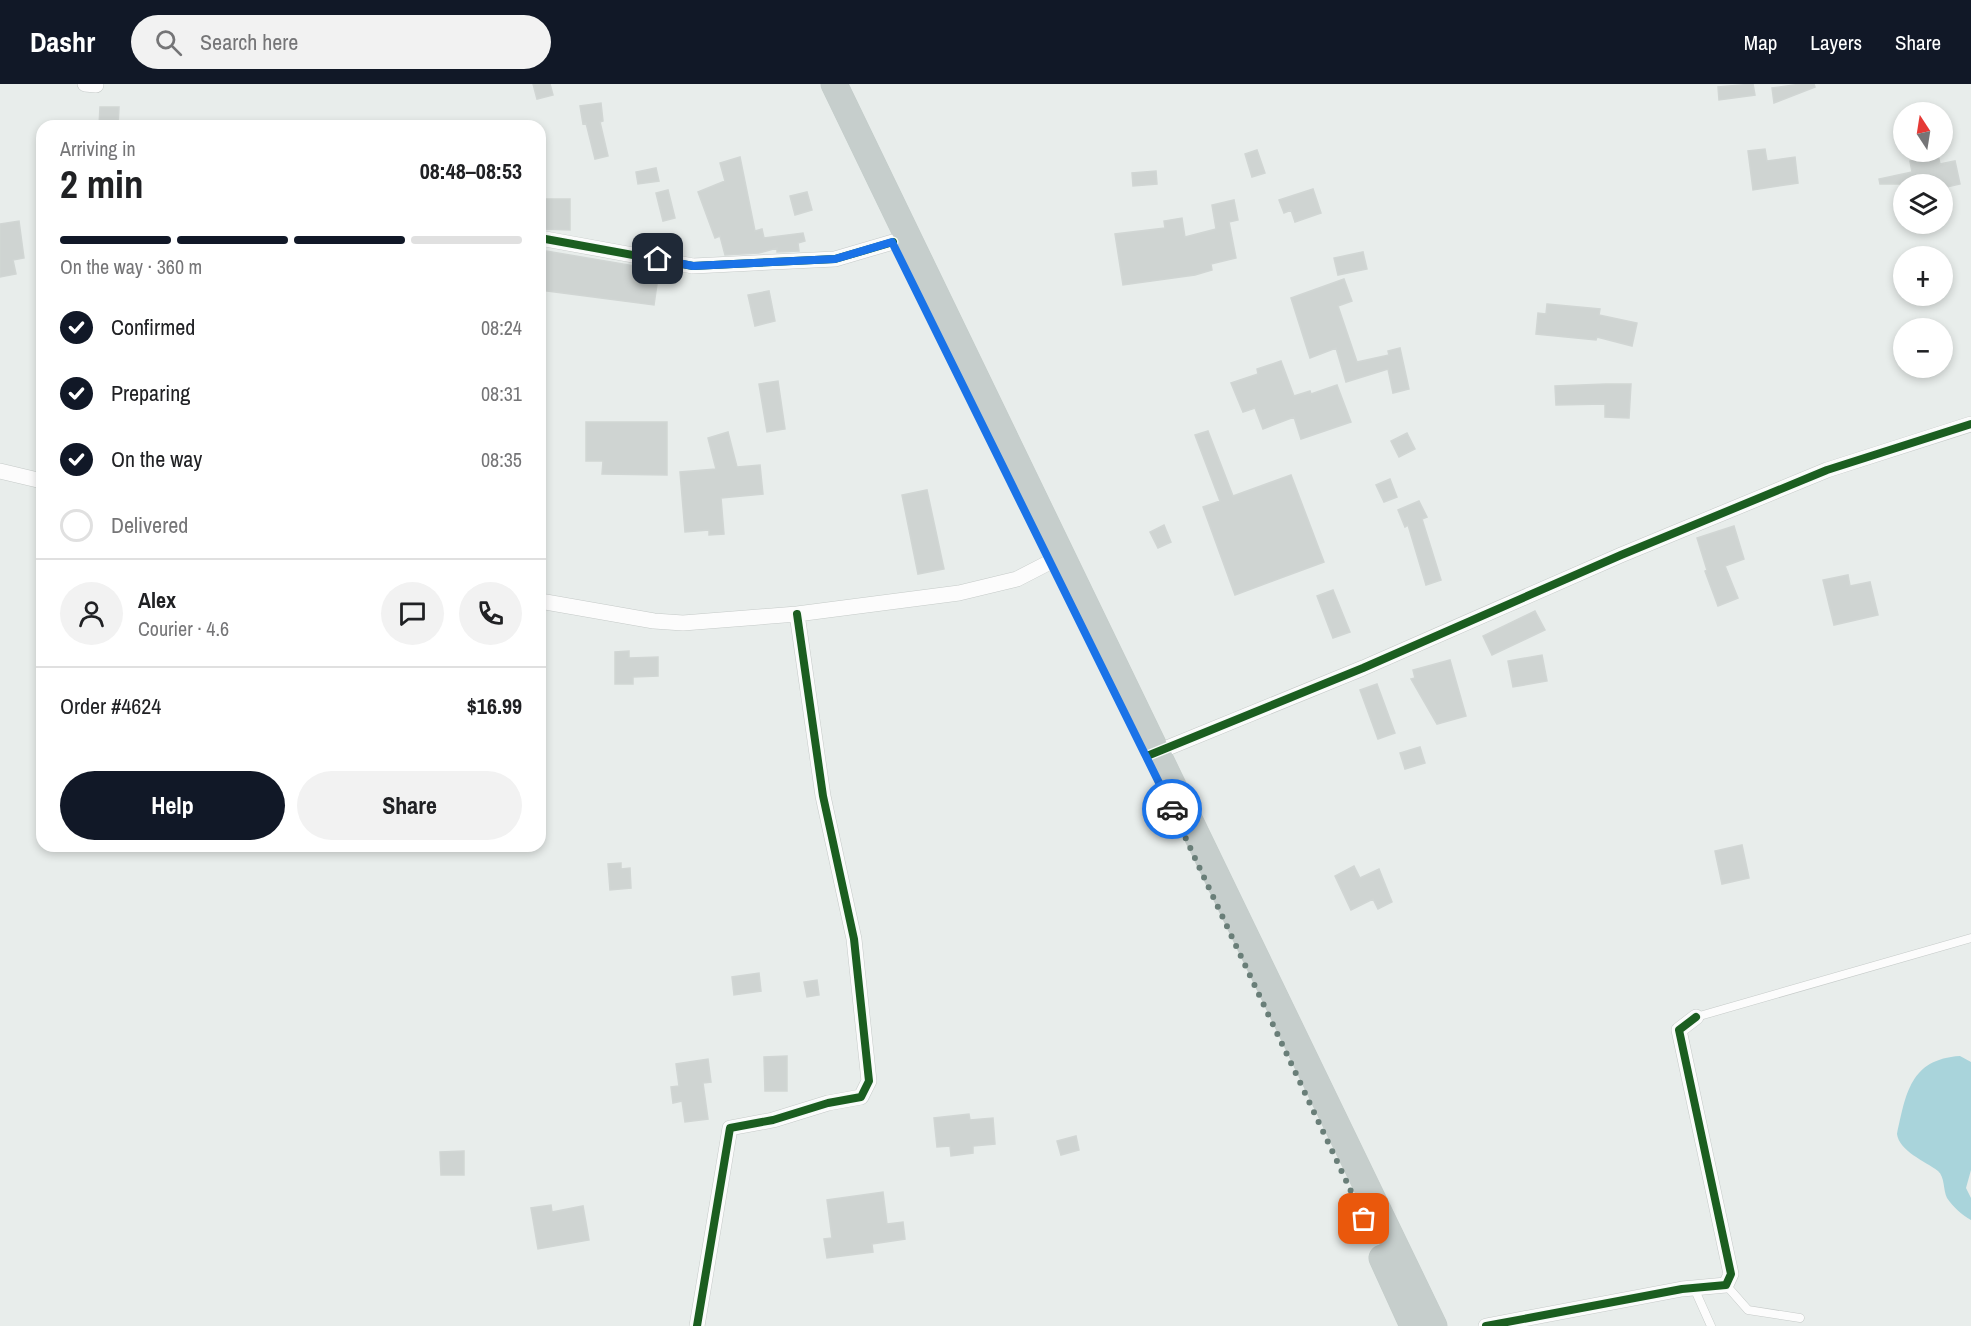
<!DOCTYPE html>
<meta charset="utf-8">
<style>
:root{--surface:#fff;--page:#f2f2f2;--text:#202124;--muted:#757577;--line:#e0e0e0;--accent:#111827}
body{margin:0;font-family:"Archivo Narrow",sans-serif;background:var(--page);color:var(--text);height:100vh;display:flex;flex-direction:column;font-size:22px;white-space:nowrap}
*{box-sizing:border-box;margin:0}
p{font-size:20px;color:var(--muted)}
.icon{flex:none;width:33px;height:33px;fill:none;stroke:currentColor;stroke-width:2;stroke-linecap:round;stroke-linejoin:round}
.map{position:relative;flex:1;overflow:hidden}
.details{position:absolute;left:36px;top:36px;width:510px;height:732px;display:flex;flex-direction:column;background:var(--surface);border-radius:18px;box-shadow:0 3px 9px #0003}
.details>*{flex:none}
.needle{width:39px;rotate:348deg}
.fabs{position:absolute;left:1893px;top:18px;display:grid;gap:12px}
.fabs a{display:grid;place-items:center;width:60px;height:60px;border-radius:50%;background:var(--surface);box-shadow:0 3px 9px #0003;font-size:30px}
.pin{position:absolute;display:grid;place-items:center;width:51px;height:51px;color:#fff;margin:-26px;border-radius:12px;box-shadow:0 3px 9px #0006}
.courier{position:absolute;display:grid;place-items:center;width:60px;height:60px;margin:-30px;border:4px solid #1a73e8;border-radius:50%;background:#fff;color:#222;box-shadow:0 2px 8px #0007}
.head em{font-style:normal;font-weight:700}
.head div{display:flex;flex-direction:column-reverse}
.head{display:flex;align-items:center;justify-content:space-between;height:102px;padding:0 24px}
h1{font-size:39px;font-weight:700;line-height:45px}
.bar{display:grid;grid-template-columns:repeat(4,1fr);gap:9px 6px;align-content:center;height:72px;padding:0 24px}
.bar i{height:8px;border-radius:4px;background:var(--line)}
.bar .on{background:var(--accent)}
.bar p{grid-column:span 4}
.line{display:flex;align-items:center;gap:15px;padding:0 24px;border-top:2px solid var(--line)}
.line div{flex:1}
.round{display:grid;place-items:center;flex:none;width:63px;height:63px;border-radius:32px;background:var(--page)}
ol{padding:0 24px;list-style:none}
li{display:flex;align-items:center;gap:18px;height:66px}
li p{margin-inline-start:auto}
li .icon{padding:6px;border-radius:50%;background:var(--accent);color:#fff;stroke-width:4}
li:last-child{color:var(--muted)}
li i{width:33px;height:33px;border:3px solid var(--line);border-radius:50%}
.primary-button{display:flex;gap:12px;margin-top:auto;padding:12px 24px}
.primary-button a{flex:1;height:69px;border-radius:36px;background:var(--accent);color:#fff;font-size:24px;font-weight:700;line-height:69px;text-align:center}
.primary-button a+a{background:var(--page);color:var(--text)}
header{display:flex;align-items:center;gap:36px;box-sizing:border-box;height:84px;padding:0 30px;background:var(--accent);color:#fff}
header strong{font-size:28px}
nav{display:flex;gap:33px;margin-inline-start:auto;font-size:21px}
.search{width:420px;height:54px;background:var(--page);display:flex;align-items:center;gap:15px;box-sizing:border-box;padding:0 21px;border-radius:33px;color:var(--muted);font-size:22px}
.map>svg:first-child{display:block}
</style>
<header>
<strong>Dashr</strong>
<div class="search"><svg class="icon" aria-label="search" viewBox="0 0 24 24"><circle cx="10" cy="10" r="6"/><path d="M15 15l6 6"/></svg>Search here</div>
<nav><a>Map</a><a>Layers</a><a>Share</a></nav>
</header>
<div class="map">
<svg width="1971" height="1242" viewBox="0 0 1971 1242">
<rect width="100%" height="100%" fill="#e8edeb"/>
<!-- water -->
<path fill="#a9d4db" d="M1960,972L1971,978V1086L1966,1104L1971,1114V1136C1962,1131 1953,1123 1947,1114C1943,1106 1945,1093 1938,1087C1925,1077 1899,1067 1897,1050C1906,1010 1910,975 1960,972Z"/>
<!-- building -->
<path fill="#cfd4d2" stroke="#d1d6d4" stroke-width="1.5" d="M533,0H550L553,11L537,15Z
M1753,0L1755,11L1719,16L1718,3Z
M1801,0H1814L1815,3L1774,19L1772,4Z
M601,19L603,37L600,38L608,72L595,75L586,39L583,40L580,22Z
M100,23H119L118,42H99Z
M1765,65L1767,77L1795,73L1798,99L1753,106L1748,67Z
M1257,66L1265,89L1252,93L1245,70Z
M1938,71L1940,80L1955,77L1960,100L1942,104V100H1880L1879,95L1912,88L1910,77Z
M740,73L755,147L762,145L764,154L803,149L805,157L798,159L799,167L777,168V164L759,169L725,171L720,152L715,154L698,108L725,97L720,79Z
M656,84L659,97L638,100L636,88Z
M1156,87L1157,100L1133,102L1132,89Z
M1313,105L1321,129L1295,138L1291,126L1284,129L1279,116Z
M668,106L675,134L663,137L656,109Z
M807,108L812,126L795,131L790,112Z
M544,115H570V146L543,145Z
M1234,116L1238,136L1229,138L1236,174L1211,180L1212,186L1195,191L1123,201L1115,150L1165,144L1164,137L1182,134L1185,153L1216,145L1212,121Z
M19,137L24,174L13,176L16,190L0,193V140Z
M540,166L659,186L654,221L540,206Z
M1363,168L1367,185L1338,191L1334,174Z
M1344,195L1352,217L1338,222L1357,278L1389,271L1388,267L1400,264L1409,305L1393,309L1388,285L1346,298L1336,264L1310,274L1291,214Z
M769,207L775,237L755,242L748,211Z
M1547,220L1600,225L1599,231L1637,239L1632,262L1597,253L1596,256L1536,250L1538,229L1546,230Z
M1281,277L1294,312L1310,307L1311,310L1337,301L1351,338L1301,355L1294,333L1263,345L1255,324L1243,328L1231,299L1258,290L1257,285Z
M778,297L785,345L767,348L759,300Z
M1606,300H1631L1629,334L1605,333V320L1556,321L1555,302Z
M586,338H667V391L602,390L603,377H586Z
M1208,347L1233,412L1291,391L1324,478L1235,511L1203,423L1220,417L1195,351Z
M728,348L737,383L760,381L763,410L721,414L724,450L709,451V446L685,448L680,388L716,385L708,354Z
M1407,349L1415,365L1399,373L1391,357Z
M1390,395L1397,413L1384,418L1376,401Z
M927,406L944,485L918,490L902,411Z
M1419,417L1427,433L1422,435L1441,496L1426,501L1408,441L1405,443L1398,426Z
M1164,441L1171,458L1158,464L1150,448Z
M1734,442L1744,475L1725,482L1738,514L1718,522L1705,487L1707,486L1697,454Z
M1848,491L1850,502L1870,498L1878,531L1834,541L1823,496Z
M1333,506L1350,548L1333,554L1317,512Z
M1535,527L1545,546L1492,571L1483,552Z
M629,567V574L658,573V592L633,593V600H615V568Z
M1542,571L1547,597L1513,603L1508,577Z
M1450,576L1466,632L1437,640L1411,595L1415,594L1413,586Z
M1377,600L1395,649L1378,655L1360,606Z
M1420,663L1425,679L1405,685L1400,669Z
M1742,761L1749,794L1722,800L1715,767Z
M621,779V785L630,784L631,804L610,806L608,780Z
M1354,782L1360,794L1379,785L1392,818L1378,825L1373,815L1351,826L1335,792Z
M759,889L761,907L734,911L732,893Z
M817,896L819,911L807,913L804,898Z
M787,972V1007H765L764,973Z
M708,975L711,998L703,999L708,1035L685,1038L682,1017L673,1019L671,1003L679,1002L676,980Z
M969,1030L970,1036L993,1034L995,1060L973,1062V1069L951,1072L950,1062L937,1063L934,1034Z
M1076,1052L1079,1066L1061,1071L1057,1057Z
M464,1067V1091H441L440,1068Z
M883,1108L887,1140L903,1138L905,1155L872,1160L873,1168L827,1174L824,1155L832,1154L827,1116Z
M551,1121L552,1128L583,1122L589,1156L538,1165L531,1124Z"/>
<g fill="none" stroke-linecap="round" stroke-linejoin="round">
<defs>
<path id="service" d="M1696,933L1971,854
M1726,1201L1748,1226L1800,1234
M1694,1204L1711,1242"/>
<path id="minor" d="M85,0L96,1
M540,154L693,182L835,175L893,158
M0,387L42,397
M540,517L654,537L683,539L797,530L959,509L1017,495L1050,478L1064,474
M1150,671L1363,584L1621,471L1827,386L1971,340
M697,1242L730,1044L773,1036L828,1019L861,1013L869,997L854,855L823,712L797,530
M1486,1242L1682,1205L1726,1201L1731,1190L1679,946L1696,933"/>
<path id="trunk" d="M834,0L1434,1242
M1382,1174L1413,1242"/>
</defs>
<!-- service casing -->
<use href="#service" stroke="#c5cac8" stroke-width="9"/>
<!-- minor casing -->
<use href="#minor" stroke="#c5cac8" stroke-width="16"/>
<!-- trunk casing -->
<use href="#trunk" stroke="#c3ccc9" stroke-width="27"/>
<!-- service -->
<use href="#service" stroke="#fcfcfc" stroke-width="8"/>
<!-- minor -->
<use href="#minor" stroke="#fcfcfc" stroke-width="15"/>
<!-- trunk -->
<use href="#trunk" stroke="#c6cecc" stroke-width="26"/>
<defs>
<path id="cycleway" d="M540,154L693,182L835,175L893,158
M1147,672L1363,584L1621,471L1827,386L1971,340
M697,1242L730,1044L773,1036L828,1019L861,1013L869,997L854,855L823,712L797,530
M1486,1242L1682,1205L1726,1201L1731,1190L1679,946L1696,933"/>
</defs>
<!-- cycleway casing -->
<use href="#cycleway" stroke="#f7fbf9" stroke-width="11"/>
<!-- cycleway -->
<use href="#cycleway" stroke="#1b5e20" stroke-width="8"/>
</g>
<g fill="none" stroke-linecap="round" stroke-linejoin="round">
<!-- done -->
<path stroke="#697e78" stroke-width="6" stroke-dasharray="0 10.8" d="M1172,725L1364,1135"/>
<!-- route -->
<path stroke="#1a73e8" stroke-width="8" d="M658,175L693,182L835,175L892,158L1172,725"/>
</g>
</svg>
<div class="fabs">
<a><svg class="needle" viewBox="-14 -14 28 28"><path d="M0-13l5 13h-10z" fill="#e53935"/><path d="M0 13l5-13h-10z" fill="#757577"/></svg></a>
<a><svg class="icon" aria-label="layers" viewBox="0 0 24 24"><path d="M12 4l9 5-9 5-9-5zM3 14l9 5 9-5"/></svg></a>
<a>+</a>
<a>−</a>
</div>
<div class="pin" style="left:1364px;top:1135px;background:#ea580c"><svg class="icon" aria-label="bag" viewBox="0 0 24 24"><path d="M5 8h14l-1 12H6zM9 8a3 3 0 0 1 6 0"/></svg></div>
<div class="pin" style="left:658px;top:175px;background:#1f2937"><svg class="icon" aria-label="home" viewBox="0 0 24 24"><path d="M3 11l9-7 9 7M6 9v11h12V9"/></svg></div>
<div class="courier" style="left:1172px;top:725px"><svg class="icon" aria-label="car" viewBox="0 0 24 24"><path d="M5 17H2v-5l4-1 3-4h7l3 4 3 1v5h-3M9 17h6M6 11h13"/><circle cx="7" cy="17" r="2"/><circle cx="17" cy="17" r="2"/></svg></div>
<section class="details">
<div class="head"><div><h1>2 min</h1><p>Arriving in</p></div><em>08:48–08:53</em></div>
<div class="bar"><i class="on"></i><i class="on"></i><i class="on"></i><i></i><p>On the way · 360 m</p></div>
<ol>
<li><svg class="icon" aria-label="check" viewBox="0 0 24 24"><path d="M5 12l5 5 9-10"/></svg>Confirmed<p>08:24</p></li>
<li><svg class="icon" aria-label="check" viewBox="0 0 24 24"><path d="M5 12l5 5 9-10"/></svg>Preparing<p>08:31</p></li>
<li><svg class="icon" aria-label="check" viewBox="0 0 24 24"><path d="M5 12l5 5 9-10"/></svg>On the way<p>08:35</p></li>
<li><i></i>Delivered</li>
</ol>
<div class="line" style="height:108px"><a class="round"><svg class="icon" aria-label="person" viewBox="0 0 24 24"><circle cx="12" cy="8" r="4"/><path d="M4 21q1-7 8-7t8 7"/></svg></a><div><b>Alex</b><p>Courier · 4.6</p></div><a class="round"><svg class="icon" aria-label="chat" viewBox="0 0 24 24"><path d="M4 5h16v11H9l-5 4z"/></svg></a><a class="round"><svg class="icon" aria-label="phone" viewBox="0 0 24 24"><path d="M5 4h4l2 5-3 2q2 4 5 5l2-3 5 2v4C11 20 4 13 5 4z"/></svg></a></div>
<div class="line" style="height:78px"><div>Order #4624</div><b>$16.99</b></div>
<div class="primary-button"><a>Help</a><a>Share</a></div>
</section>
</div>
